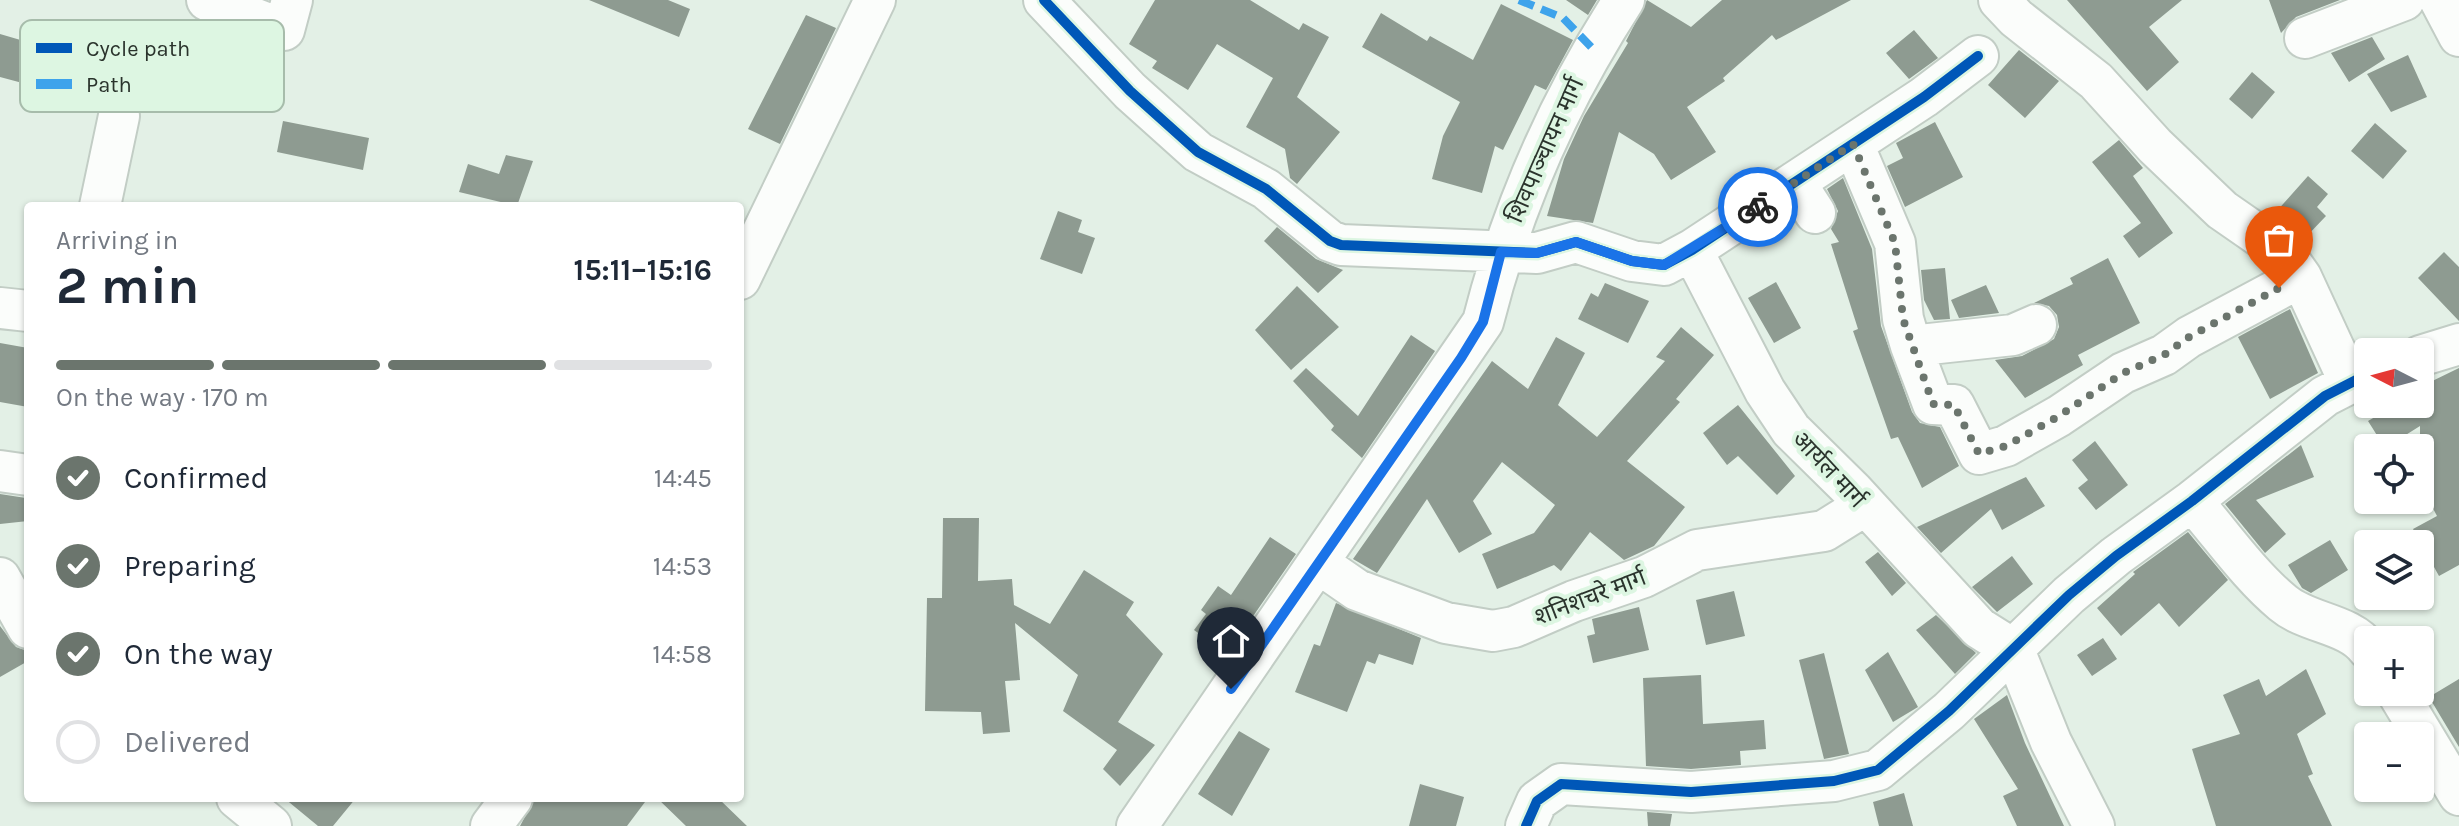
<!DOCTYPE html>
<meta charset="utf-8">
<style>
:root{--surface:#fff;--page:#f2f2f3;--text:#1f2937;--muted:#747a83;--line:#e0e1e3;--accent:#6b756d}
body{margin:0;font-family:Karla,"Noto Sans Devanagari",sans-serif;background:var(--page);color:var(--text);height:100vh;display:flex;flex-direction:column;font-size:30px;white-space:nowrap}
*{box-sizing:border-box;margin:0}
p{font-size:26px;color:var(--muted)}
.icon{flex:none;width:44px;height:44px;fill:none;stroke:currentColor;stroke-width:2;stroke-linecap:round;stroke-linejoin:round}
.map{position:relative;flex:1;overflow:hidden}
.drawer{position:absolute;left:24px;top:202px;width:720px;height:600px;display:flex;flex-direction:column;background:var(--surface);border-radius:8px;box-shadow:0 2px 6px #0004}
.drawer>*{flex:none}
.needle{width:52px;rotate:276deg}
.controls{position:absolute;left:2354px;top:338px;display:grid;gap:16px}
.controls a{display:grid;place-items:center;width:80px;height:80px;border-radius:8px;background:var(--surface);box-shadow:0 2px 6px #0004;font-size:40px}
.pin{position:absolute;display:grid;place-items:center;width:68px;height:68px;color:#fff;margin:-82px -34px;border-radius:50% 50% 50% 0;rotate:-45deg;box-shadow:0 0 8px #0007}
.pin .icon{rotate:45deg}
.courier{position:absolute;display:grid;place-items:center;width:80px;height:80px;margin:-40px;border:6px solid #1a73e8;border-radius:50%;background:#fff;color:#222;box-shadow:0 2px 10px #0007}
.head em{font-style:normal;font-weight:700}
.head div{display:flex;flex-direction:column-reverse}
.head{display:flex;align-items:center;justify-content:space-between;height:136px;padding:0 32px}
h1{font-size:52px;font-weight:700;line-height:60px}
.bar{display:grid;grid-template-columns:repeat(4,1fr);gap:12px 8px;align-content:center;height:96px;padding:0 32px}
.bar i{height:10px;border-radius:6px;background:var(--line)}
.bar .active{background:var(--accent)}
.bar p{grid-column:span 4}
ol{padding:0 32px;list-style:none}
li{display:flex;align-items:center;gap:24px;height:88px}
li p{margin-inline-start:auto}
li .icon{padding:8px;border-radius:50%;background:var(--accent);color:#fff;stroke-width:4}
li:last-child{color:var(--muted)}
li i{width:44px;height:44px;border:4px solid var(--line);border-radius:50%}
.map>svg:first-child{display:block}
</style>
<div class="map">
<svg width="2459" height="826" viewBox="0 0 2459 826">
<rect width="100%" height="100%" fill="#e3f0e6"/>
<!-- building -->
<path fill="#8e9b91" d="M589,0H668L690,9L679,37Z
M1155,0H1250L1299,30L1303,23L1329,37L1297,97L1340,132L1297,184L1290,178L1285,149L1246,127L1273,78L1217,44L1188,90L1152,68L1157,61L1129,44Z
M1566,0H1597L1588,15Z
M1647,0L1691,27L1722,0H1851L1776,40L1772,35L1723,78L1725,81L1687,107L1716,152L1671,180L1654,154L1619,132L1593,223L1547,216L1564,159L1584,116L1628,43L1626,41Z
M2067,0H2182L2149,27L2179,62L2147,91Z
M2269,0H2340L2296,17L2281,33Z
M1501,4L1573,40L1546,90L1535,85L1503,150L1495,146L1482,193L1432,179L1443,136L1460,102L1362,47L1381,13L1427,41L1430,36L1473,60Z
M806,15L836,28L780,144L748,129Z
M1914,30L1938,58L1909,79L1886,53Z
M0,34L157,80L150,105L124,94H112L74,83L71,96L0,77Z
M2372,37L2385,59L2349,82L2331,53Z
M2019,50L2059,81L2025,118L1988,85Z
M2408,55L2427,97L2391,112L2367,74Z
M2252,72L2275,92L2252,119L2229,99Z
M283,121L369,138L363,170L277,152Z
M1935,122L1963,177L1905,207L1887,166L1903,158L1896,143Z
M2375,123L2407,151L2383,179L2351,151Z
M2119,140L2143,168L2133,176L2173,233L2139,258L2123,236L2141,223L2092,162Z
M506,155L533,161L517,206L459,192L468,164L499,174Z
M2308,176L2328,194L2317,207L2326,216L2304,239L2275,213Z
M1843,178L1872,249L1881,326L1912,412L1920,423L1940,427L1959,466L1922,488L1898,437L1891,439L1853,331L1858,329L1831,244L1839,242L1831,229L1838,211L1827,189Z
M1058,211L1082,220L1078,232L1095,238L1082,274L1040,259Z
M1277,227L1316,259L1343,270L1318,293L1264,241Z
M2444,252L2459,267V321L2418,278Z
M2108,258L2140,323L2078,355L2083,365L2025,398L1995,360L2022,356L2054,339L2059,327L2057,315L2049,306L2034,303L2073,284L2070,278Z
M1945,268L1950,319L1934,320L1924,300L1921,270Z
M1776,282L1801,328L1774,343L1748,298Z
M1605,283L1649,301L1628,343L1578,319L1591,293L1598,297Z
M1986,285L1999,313L1959,318L1951,300Z
M1297,286L1339,327L1291,370L1255,330Z
M2290,309L2318,373L2270,399L2238,337Z
M1681,327L1714,355L1676,399L1680,402L1627,461L1685,507L1654,546L1624,560L1590,532L1561,571L1554,565L1497,589L1482,554L1534,533L1555,505L1502,462L1473,501L1492,534L1459,553L1427,499L1377,573L1353,559L1492,361L1528,389L1556,337L1585,353L1558,405L1597,437L1665,361L1656,357Z
M1411,335L1435,351L1362,458L1331,430L1334,426L1293,381L1306,368L1358,416Z
M0,343L28,348V407L0,402Z
M2459,368V565L2439,576L2413,529L2437,516L2420,484V426L2385,448L2368,421L2380,414L2374,404H2420V387Z
M1738,405L1795,476L1777,495L1738,456L1727,465L1703,433Z
M2095,441L2128,485L2096,510L2078,488L2088,480L2072,460Z
M2301,445L2314,477L2256,500L2286,534L2265,553L2225,504Z
M2026,477L2045,506L2002,530L1991,509L1941,553L1917,527Z
M0,494L26,498L28,521L0,524Z
M943,518H979L978,581L1012,579L1014,605L1050,624L1084,570L1134,602L1126,615L1163,654L1118,722L1155,745L1120,786L1103,769L1117,750L1063,711L1078,675L1015,623L1020,680L1005,681L1010,732L983,734L981,712L925,711L927,598H942Z
M2188,532L2228,580L2179,627L2159,603L2121,636L2097,608L2135,574L2133,572Z
M1270,537L1296,554L1227,654L1194,630L1206,614L1201,610L1218,586L1231,595Z
M2330,540L2348,570L2311,593L2302,588L2288,565Z
M1878,552L1906,583L1892,596L1865,562Z
M2012,556L2033,584L1997,612L1972,587Z
M1734,591L1745,636L1706,645L1696,600Z
M1336,603L1421,638L1413,665L1379,654L1375,664L1367,661L1347,712L1295,692L1314,644L1320,646Z
M1639,607L1649,650L1593,663L1587,636L1595,634L1592,619Z
M1936,615L1976,653L1955,674L1916,630Z
M0,626L16,647L28,651V661L0,677Z
M2103,638L2117,659L2092,676L2077,655Z
M1888,652L1918,707L1893,722L1865,670Z
M1824,653L1849,754L1824,759L1799,660Z
M2306,669L2326,714L2297,734L2313,774L2308,776L2332,826H2216L2192,749L2240,734L2223,695L2259,679L2266,696Z
M1701,675L1703,724L1764,720L1766,749L1740,751L1741,765L1691,769L1646,766L1643,678Z
M2459,679V747L2429,697Z
M2007,695L2025,743L2064,826H2017L2003,796L2018,789L1974,719Z
M1239,731L1270,749L1232,816L1198,794Z
M1420,784L1464,797L1456,826H1409Z
M1904,793L1913,826H1879L1873,802Z
M284,798H356L333,826H318Z
M535,798H648L627,826H520Z
M657,798H718L747,826H686Z
M1647,812L1672,814L1670,826H1648Z"/>
<g fill="none" stroke-linecap="round" stroke-linejoin="round">
<defs>
<path id="minor" d="M207,0L284,30L292,0
M1044,0L1130,91L1198,152L1266,189L1330,241L1341,245L1537,253L1576,242L1632,261L1664,265L1692,250L1924,97L1978,56
M1999,0L2016,18L2096,81L2155,146L2222,210L2284,253L2301,277L2349,381
M2440,0L2459,36
M2305,38L2404,0
M1853,144L1895,243L1903,319L1911,346
M1795,182L1815,213
M100,206L119,116
M1692,250L1765,391L1791,430L1853,491L1979,628L2014,650
M740,279L875,0
M0,308L28,311
M2036,325L2013,335L1911,346L1933,404L1954,405L1979,454L2006,446L2059,416L2123,373L2164,355L2189,337L2301,277
M2420,356L2459,344
M0,471L28,475
M2192,501C2221,534 2249,575 2283,603C2308,624 2349,623 2368,649
M1318,563L1357,590L1446,623L1493,631L1514,627L1574,601L1644,577L1697,550L1824,531L1864,506
M0,578L28,628
M2014,650L2051,742L2094,826
M2397,692L2459,795
M237,798L271,826
M491,826L512,798
M1137,826L1483,322C1512,207 1560,99 1624,0
M1526,826L1537,801L1561,784L1691,792L1834,781L1878,770L1949,711L2069,595L2116,556L2192,501L2325,396L2368,374"/>
</defs>
<!-- minor casing -->
<use href="#minor" stroke="#c2cdc5" stroke-width="44"/>
<!-- minor -->
<use href="#minor" stroke="#fbfdfb" stroke-width="40"/>
<!-- quiet -->
<path stroke="#3ea3eb" stroke-width="8" stroke-dasharray="16 8" stroke-linecap="butt" d="M1519,0L1563,18L1593,49"/>
<defs>
<path id="cycleway" d="M1044,0L1130,91L1198,152L1266,189L1330,241L1341,245L1537,253L1576,242L1632,261L1664,265L1692,250L1924,97L1978,56
M1526,826L1537,801L1561,784L1691,792L1834,781L1878,770L1949,711L2069,595L2116,556L2192,501L2325,396L2368,374"/>
</defs>
<!-- cycleway casing -->
<use href="#cycleway" stroke="#ddf6e2" stroke-width="15"/>
<!-- cycleway -->
<use href="#cycleway" stroke="#0057b8" stroke-width="10"/>
</g>
<g fill="none" stroke-linecap="round" stroke-linejoin="round">
<!-- done -->
<path stroke="#6b756d" stroke-width="8" stroke-dasharray="0 14.4" d="M1758,207L1853,144L1895,243L1903,319L1933,404L1954,405L1979,454L2006,446L2059,416L2123,373L2164,355L2189,337L2279,288"/>
<!-- route -->
<path stroke="#1a73e8" stroke-width="10" d="M1231,689L1461,358L1483,322L1501,252L1537,253L1576,242L1632,261L1664,265L1758,207"/>
</g>
<g text-anchor="middle" dominant-baseline="central" stroke-width="8" stroke-linejoin="round" paint-order="stroke">
<!-- street labels -->
<g font-size="24" fill="#2a332c" stroke="#ddf6e2">
<text transform="translate(1545 150) rotate(-66)">शिवपाञ्चायन मार्ग</text>
<text transform="translate(1829 469) rotate(47)">आर्यल मार्ग</text>
<text transform="translate(1590 597) rotate(-21)">शनिशचरे मार्ग</text>
</g>
</g>
<!-- legend -->
<rect x="20" y="20" width="264" height="92" rx="12" fill="#ddf6e2" stroke="#a7bcab" stroke-width="2"/>
<rect x="36" y="43" width="36" height="10" fill="#0057b8"/>
<rect x="36" y="79" width="36" height="10" fill="#3ea3eb"/>
<g font-size="22" fill="#2a332c">
<text x="86" y="56">Cycle path</text>
<text x="86" y="92">Path</text>
</g>
</svg>
<div class="controls">
<a><svg class="needle" viewBox="-14 -14 28 28"><path d="M0-13l5 13h-10z" fill="#e53935"/><path d="M0 13l5-13h-10z" fill="#747a83"/></svg></a>
<a><svg class="icon" aria-label="locate" viewBox="0 0 24 24"><circle cx="12" cy="12" r="6"/><path d="M12 2v4M12 18v4M2 12h4M18 12h4"/></svg></a>
<a><svg class="icon" aria-label="layers" viewBox="0 0 24 24"><path d="M12 4l9 5-9 5-9-5zM3 14l9 5 9-5"/></svg></a>
<a>+</a>
<a>−</a>
</div>
<div class="pin" style="left:2279px;top:288px;background:#ea580c"><svg class="icon" aria-label="bag" viewBox="0 0 24 24"><path d="M5 8h14l-1 12H6zM9 8a3 3 0 0 1 6 0"/></svg></div>
<div class="pin" style="left:1231px;top:689px;background:#1f2937"><svg class="icon" aria-label="home" viewBox="0 0 24 24"><path d="M3 11l9-7 9 7M6 9v11h12V9"/></svg></div>
<div class="courier" style="left:1758px;top:207px"><svg class="icon" aria-label="bike" viewBox="0 0 24 24"><circle cx="6" cy="16" r="4"/><circle cx="18" cy="16" r="4"/><path d="M6 16l4-8h5l3 8M10 8l3 8H6M13 5h3"/></svg></div>
<section class="drawer">
<div class="head"><div><h1>2 min</h1><p>Arriving in</p></div><em>15:11–15:16</em></div>
<div class="bar"><i class="active"></i><i class="active"></i><i class="active"></i><i></i><p>On the way · 170 m</p></div>
<ol>
<li><svg class="icon" aria-label="check" viewBox="0 0 24 24"><path d="M5 12l5 5 9-10"/></svg>Confirmed<p>14:45</p></li>
<li><svg class="icon" aria-label="check" viewBox="0 0 24 24"><path d="M5 12l5 5 9-10"/></svg>Preparing<p>14:53</p></li>
<li><svg class="icon" aria-label="check" viewBox="0 0 24 24"><path d="M5 12l5 5 9-10"/></svg>On the way<p>14:58</p></li>
<li><i></i>Delivered</li>
</ol>
</section>
</div>
